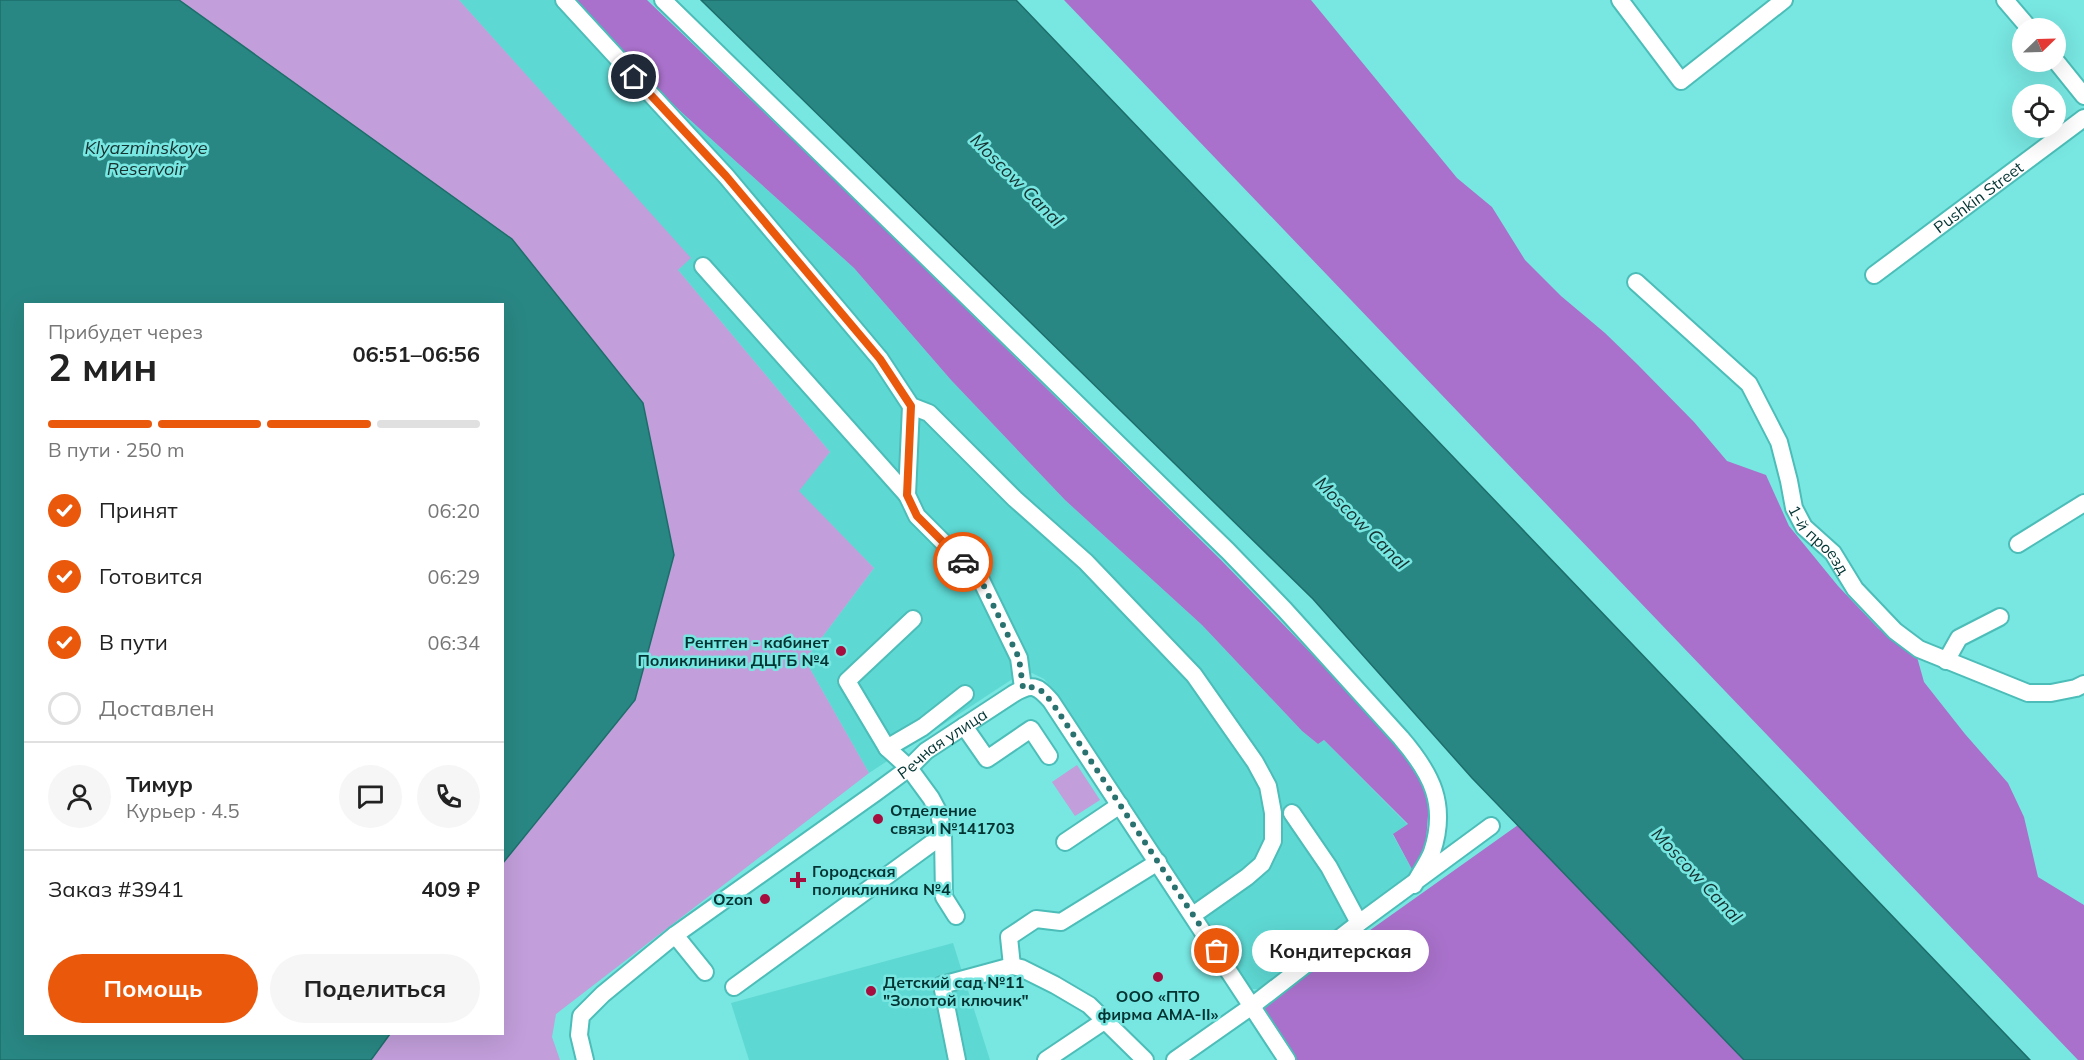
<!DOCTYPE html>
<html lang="ru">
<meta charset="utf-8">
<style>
:root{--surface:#fff;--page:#f6f6f6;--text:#222;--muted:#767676;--line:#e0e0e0;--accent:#ea580c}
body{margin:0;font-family:Mulish,sans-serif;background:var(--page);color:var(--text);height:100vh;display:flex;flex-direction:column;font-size:22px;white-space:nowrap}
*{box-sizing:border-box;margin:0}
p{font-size:20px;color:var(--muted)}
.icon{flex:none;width:33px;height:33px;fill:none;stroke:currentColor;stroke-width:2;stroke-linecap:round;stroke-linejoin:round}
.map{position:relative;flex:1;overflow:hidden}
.sheet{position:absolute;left:24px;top:303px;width:480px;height:732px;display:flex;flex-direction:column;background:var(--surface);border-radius:0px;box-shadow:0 6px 24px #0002}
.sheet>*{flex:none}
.needle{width:39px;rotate:67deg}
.fabs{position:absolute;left:2012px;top:18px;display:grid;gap:12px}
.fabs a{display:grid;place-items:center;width:54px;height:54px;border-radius:50%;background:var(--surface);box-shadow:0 6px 24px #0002;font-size:30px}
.pin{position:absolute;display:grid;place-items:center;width:51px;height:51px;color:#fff;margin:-26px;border:3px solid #fff;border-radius:50%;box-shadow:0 2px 6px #0007}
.courier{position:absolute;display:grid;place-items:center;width:60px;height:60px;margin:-30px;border:4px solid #ea580c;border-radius:50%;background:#fff;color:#222;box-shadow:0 2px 8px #0007}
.bubble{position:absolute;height:42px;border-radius:21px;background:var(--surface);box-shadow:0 6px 24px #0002;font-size:20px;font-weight:700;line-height:42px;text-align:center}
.headline em{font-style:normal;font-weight:700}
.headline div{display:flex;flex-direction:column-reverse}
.headline{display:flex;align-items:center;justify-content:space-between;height:102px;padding:0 24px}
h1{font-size:39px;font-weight:700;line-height:45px}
.bar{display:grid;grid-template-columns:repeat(4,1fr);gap:9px 6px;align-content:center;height:72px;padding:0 24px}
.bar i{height:8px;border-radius:4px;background:var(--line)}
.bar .active{background:var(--accent)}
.bar p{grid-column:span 4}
.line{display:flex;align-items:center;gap:15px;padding:0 24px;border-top:2px solid var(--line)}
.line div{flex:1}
.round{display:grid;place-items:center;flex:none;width:63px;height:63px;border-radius:32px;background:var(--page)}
ol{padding:0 24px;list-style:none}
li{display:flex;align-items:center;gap:18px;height:66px}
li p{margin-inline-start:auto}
li .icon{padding:6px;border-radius:50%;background:var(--accent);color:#fff;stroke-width:4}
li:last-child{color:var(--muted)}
li i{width:33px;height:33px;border:3px solid var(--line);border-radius:50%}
.button{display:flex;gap:12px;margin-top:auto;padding:12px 24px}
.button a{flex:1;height:69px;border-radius:36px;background:var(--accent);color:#fff;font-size:24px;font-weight:700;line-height:69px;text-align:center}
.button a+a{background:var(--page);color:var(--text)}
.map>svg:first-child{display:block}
</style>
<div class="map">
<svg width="2084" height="1060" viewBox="0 0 2084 1060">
<rect width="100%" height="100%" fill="#78e6e1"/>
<!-- built -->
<path fill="#5ed8d3" d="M459,0H576L668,100L854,268L951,380L1065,500L1202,625L1302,731L1318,744L1324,740L1408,825L1393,835L1414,873L1259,989H1252L1247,984L1056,693L1044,679L1032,673L1017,676L869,773L805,660L874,568L798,491L830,452L678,270L690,258Z
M953,943L990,1060H749L731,1003Z"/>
<!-- green -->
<path fill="#c29eda" d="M179,0H459L691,258L678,270L830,452L799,491L874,568L805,660L869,773L556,1014L552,1037L560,1060H371L390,1034H502L503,863L635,700L511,239Z
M1077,765L1100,800L1075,816L1052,782Z"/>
<!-- forest -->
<path fill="#a971cb" d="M576,0H647L847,192L1221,560L1333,676L1402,753L1421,779L1429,803L1426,841L1414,873L1393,834L1408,824L1324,740L1318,744L1302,731L1202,625L1065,500L951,380L854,268L668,100Z
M1064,0H1311L1457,178L1492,207L1525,260L1561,296L1605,333L1638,365L1694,422L1727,461L1766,475L1789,526L1838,586L1878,628L1917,657L1924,682L1965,734L2008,783L2024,817L2038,877L2084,905V1060H2078Z
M1518,825L1744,1060H1276L1248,1017Z"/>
<!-- water -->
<path fill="#298783" stroke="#1d6e6b" stroke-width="1.5" d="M0,0H179L512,239L643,403L674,555L635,700L503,863L502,304H26V1034H390L371,1060H0Z
M701,0H1016L2030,1060H1744L1472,778L1313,599Z"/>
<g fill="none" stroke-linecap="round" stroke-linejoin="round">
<defs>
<g id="minor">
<path d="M564,0L726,176L880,359L911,406L929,413L1015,499L1086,562L1194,675L1255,762L1268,786L1273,813V841L1262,864L1247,877L1193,915"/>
<path d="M663,0L1228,551L1285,610L1401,738C1431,773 1448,804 1432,852C1428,863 1419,874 1414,885"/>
<path d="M1620,0L1681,81L1784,0"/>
<path d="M2005,0L2029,28"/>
<path d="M2055,60L2084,96"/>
<path d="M703,266L907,495"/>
<path id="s1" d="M1874,275L2084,118"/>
<path id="s2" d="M1636,282L1749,384L1779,442L1789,481L1794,508L1804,527L1833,553L1855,589L1895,631L1919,649L2028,693H2051L2076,688L2084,684"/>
<path d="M911,406L907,495L917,516L981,580L1019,658L1023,688"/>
<path d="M2018,544L2084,503"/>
<path d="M1946,661L1959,638L2000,617"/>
<path d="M964,726L987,759L1031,729L1049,756"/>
<path d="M887,748L923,727L965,694"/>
<path d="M1292,813L1329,867L1359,923"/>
<path d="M943,835L944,897L956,916"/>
<path d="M1065,842L1120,805"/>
<path d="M675,935L705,972"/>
<path d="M1012,966L1009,937L1036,919L1061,922L1158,862"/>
<path d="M734,987L943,835L939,813L931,798L909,768L887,748L847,681L913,619"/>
<path id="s3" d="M585,1060L579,1035L581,1016L603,994L675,935L875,793L909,768L926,751L1013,694C1032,683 1037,685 1051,701L1287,1060"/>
<path d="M957,1060L942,985L1012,966L1021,968L1055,985L1089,1005L1145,1060"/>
<path d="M1046,1060L1104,1021"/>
<path d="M1175,1060L1252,1006L1359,923L1491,826"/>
</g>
</defs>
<!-- minor casing -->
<use href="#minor" stroke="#4cbdb8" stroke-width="20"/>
<!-- minor -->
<use href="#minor" stroke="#fff" stroke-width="16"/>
</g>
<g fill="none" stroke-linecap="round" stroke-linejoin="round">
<!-- done -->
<path stroke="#2a726f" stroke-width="6" stroke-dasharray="0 10.8" d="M963,562L981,580L1019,658L1023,688C1038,685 1041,690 1051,701L1217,951"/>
<!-- route -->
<path stroke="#ea580c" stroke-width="8" d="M634,77L726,176L880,359L911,406L907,495L917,516L963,562"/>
</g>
<!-- markers -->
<g fill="#a60e40" stroke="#78e6e1" stroke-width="2">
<circle cx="841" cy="651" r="6"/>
<circle cx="878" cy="819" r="6"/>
<path d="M795 871h6v6h6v6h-6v6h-6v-6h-6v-6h6z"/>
<circle cx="765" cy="899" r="6"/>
<circle cx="1158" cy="977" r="6"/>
<circle cx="871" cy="991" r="6"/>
</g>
<g text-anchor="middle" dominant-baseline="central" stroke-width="5" stroke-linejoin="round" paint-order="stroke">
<!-- street labels -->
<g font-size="16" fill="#003332" stroke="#78e6e1">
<text stroke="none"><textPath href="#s1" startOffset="130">Pushkin Street</textPath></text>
<text stroke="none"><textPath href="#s2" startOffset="326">1-й проезд</textPath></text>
<text stroke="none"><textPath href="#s3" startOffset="498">Речная улица</textPath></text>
</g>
<!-- poi labels -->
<g font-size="16" font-weight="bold" fill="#003332" stroke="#78e6e1" text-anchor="start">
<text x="829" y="642" text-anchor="end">Рентген - кабинет<tspan x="829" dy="18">Поликлиники ДЦГБ №4</tspan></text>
<text x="890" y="810">Отделение<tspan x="890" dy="18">связи №141703</tspan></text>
<text x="812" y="871">Городская<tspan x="812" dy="18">поликлиника №4</tspan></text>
<text x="753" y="899" text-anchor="end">Ozon</text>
<text x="883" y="982">Детский сад №11<tspan x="883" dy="18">"Золотой ключик"</tspan></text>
<text x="1158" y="996" text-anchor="middle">ООО «ПТО<tspan x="1158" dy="18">фирма АМА-II»</tspan></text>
</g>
<!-- water labels -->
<g font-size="18" font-style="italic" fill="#163231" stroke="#78e6e1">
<text x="146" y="147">Klyazminskoye<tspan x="146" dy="21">Reservoir</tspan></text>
<text transform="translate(1017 180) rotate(45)">Moscow Canal</text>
<text transform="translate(1362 523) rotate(45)">Moscow Canal</text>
<text transform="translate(1697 875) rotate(47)">Moscow Canal</text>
</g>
</g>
</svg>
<div class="fabs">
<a><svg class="needle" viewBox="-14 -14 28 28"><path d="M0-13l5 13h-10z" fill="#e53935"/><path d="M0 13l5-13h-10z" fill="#767676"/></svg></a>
<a><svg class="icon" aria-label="locate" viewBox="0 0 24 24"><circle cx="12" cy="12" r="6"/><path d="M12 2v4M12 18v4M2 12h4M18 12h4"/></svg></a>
</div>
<div class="pin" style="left:1217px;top:951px;background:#ea580c"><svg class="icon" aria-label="bag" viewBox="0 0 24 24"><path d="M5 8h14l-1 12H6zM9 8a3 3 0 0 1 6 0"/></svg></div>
<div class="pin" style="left:634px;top:77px;background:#1f2937"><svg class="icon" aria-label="home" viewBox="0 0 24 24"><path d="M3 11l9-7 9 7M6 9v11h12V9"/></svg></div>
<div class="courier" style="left:963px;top:562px"><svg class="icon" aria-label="car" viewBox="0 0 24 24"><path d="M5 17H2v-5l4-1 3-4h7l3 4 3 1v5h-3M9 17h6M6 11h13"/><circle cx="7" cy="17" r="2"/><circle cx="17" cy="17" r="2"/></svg></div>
<div class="bubble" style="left:1252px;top:930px;width:177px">Кондитерская</div>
<section class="sheet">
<div class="headline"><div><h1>2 мин</h1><p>Прибудет через</p></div><em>06:51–06:56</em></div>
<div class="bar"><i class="active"></i><i class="active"></i><i class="active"></i><i></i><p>В пути · 250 m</p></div>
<ol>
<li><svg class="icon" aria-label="check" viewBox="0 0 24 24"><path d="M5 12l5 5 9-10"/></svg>Принят<p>06:20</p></li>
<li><svg class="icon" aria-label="check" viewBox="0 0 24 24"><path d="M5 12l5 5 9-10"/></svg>Готовится<p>06:29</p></li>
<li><svg class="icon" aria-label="check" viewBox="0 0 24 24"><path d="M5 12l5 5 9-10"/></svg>В пути<p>06:34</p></li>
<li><i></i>Доставлен</li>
</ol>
<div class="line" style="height:108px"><a class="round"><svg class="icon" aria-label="person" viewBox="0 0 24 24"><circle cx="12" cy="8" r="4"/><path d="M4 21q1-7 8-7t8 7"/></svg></a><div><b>Тимур</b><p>Курьер · 4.5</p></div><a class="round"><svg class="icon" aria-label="chat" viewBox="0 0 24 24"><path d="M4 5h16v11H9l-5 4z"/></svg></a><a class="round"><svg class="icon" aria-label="phone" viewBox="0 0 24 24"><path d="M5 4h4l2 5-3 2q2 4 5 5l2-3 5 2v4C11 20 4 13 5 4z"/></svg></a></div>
<div class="line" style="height:78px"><div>Заказ #3941</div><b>409 ₽</b></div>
<div class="button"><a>Помощь</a><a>Поделиться</a></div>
</section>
</div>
